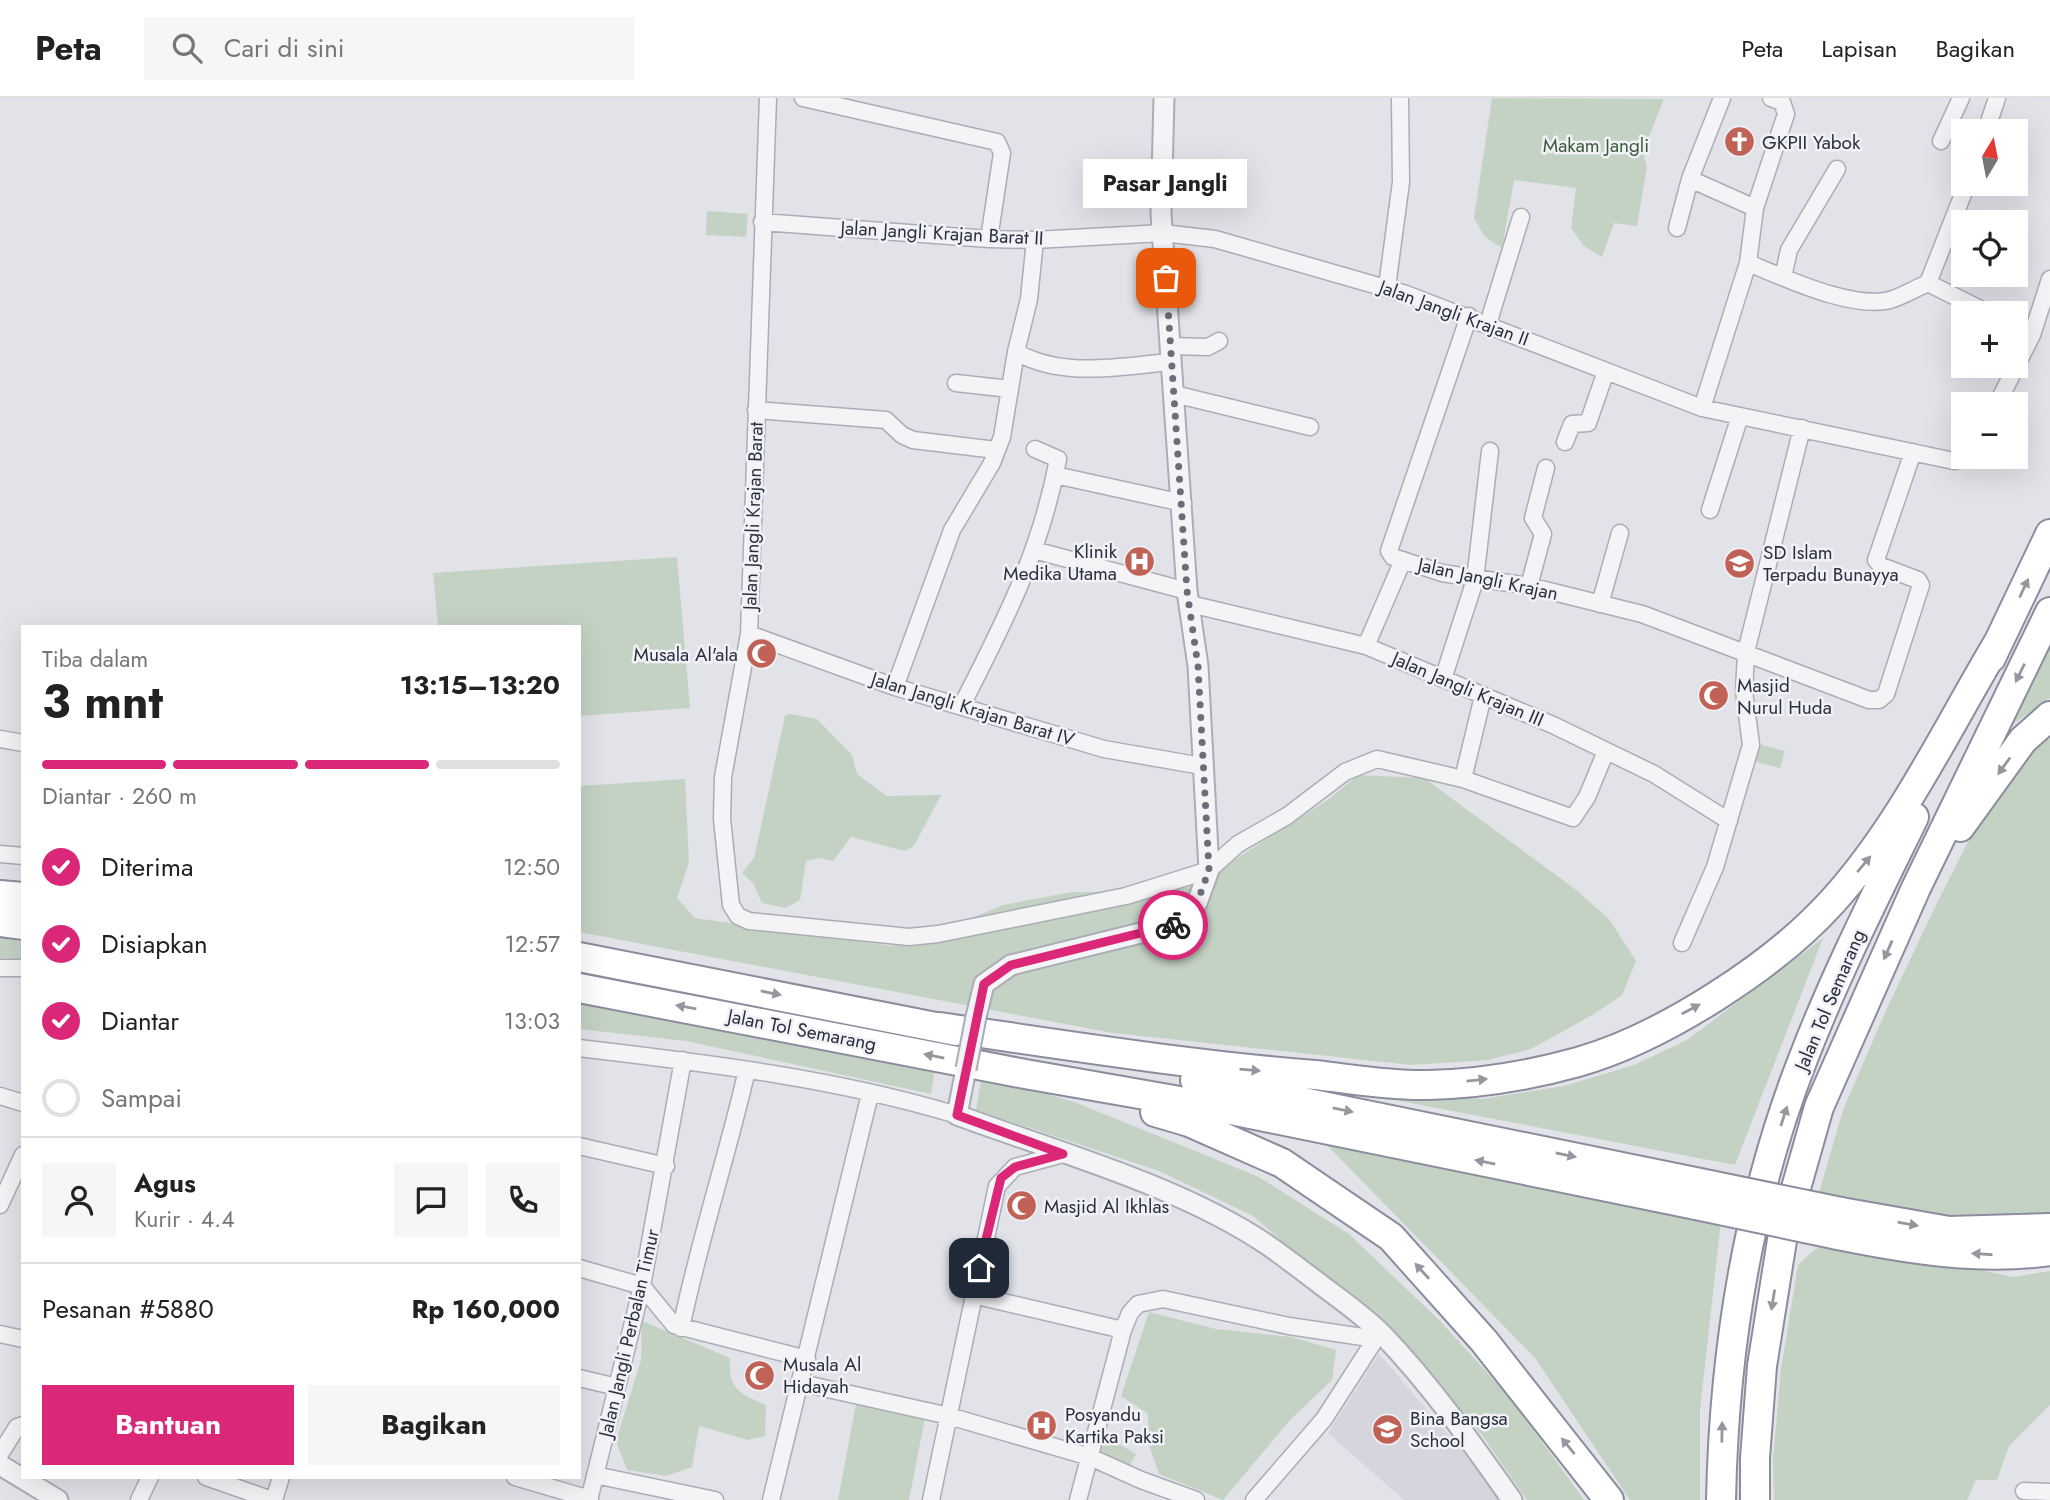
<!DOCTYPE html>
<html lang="id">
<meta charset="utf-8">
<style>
:root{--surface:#fff;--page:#f6f6f6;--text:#222;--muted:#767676;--line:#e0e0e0;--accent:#db2777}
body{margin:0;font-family:Jost,sans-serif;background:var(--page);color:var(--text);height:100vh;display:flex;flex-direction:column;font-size:26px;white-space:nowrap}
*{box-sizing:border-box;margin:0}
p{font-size:23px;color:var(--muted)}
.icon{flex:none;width:38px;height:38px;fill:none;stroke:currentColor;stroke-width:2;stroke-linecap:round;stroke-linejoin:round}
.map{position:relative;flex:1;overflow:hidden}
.details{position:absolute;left:21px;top:527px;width:560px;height:854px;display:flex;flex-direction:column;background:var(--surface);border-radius:0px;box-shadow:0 7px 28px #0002}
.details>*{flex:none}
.needle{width:46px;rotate:10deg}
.tools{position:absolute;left:1951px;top:21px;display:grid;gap:14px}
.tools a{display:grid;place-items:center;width:77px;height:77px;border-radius:0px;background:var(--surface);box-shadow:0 7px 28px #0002;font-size:35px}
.pin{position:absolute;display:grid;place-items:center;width:60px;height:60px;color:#fff;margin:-30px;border-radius:14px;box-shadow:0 4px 10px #0006}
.courier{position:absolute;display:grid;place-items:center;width:70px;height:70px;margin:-35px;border:5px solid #db2777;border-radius:50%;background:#fff;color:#222;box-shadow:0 2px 9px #0007}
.bubble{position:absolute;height:49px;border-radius:0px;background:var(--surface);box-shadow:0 7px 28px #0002;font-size:23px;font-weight:700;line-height:49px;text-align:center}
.head em{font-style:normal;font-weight:700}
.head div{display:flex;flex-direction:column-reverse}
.head{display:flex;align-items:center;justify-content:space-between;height:119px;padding:0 21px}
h1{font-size:46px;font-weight:700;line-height:52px}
.bar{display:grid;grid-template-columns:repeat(4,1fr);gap:10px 7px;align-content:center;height:84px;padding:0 21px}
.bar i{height:9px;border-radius:5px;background:var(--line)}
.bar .current{background:var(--accent)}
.bar p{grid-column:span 4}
.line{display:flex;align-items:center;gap:18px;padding:0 21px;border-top:2px solid var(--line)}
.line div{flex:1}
.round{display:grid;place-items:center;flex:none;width:74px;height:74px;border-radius:0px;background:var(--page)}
ol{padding:0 21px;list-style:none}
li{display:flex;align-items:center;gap:21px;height:77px}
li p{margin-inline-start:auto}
li .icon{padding:7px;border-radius:50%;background:var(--accent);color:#fff;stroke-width:4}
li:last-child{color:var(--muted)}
li i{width:38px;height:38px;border:4px solid var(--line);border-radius:50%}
.primary-button{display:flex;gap:14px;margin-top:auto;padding:14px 21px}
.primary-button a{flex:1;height:80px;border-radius:0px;background:var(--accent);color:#fff;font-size:28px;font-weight:700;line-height:80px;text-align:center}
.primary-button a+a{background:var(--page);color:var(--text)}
header{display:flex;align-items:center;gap:42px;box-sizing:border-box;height:98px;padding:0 35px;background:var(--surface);border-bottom:2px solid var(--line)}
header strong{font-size:33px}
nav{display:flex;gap:38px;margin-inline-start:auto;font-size:24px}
.search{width:490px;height:63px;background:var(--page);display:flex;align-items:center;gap:18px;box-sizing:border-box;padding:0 24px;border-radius:0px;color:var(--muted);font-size:26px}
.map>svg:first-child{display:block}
</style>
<header>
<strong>Peta</strong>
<div class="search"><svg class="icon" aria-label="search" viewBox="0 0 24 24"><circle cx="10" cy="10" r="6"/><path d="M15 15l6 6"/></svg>Cari di sini</div>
<nav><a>Peta</a><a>Lapisan</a><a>Bagikan</a></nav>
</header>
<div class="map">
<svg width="2050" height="1402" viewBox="0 0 2050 1402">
<rect width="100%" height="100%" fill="#e2e3e9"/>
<!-- built -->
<path fill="#d4d5dd" d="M1379,1256L1504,1402H1404L1328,1335Z"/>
<!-- green -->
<path fill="#c4d2c4" d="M1492,0L1664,1L1643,54L1647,69L1637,128L1614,125L1602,159L1584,148L1571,130L1576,90L1514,82L1502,150L1485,139L1474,120Z
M707,113L748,116L746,139L706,137Z
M677,459L690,610L579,618V528H438L433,475Z
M2050,549V600L2010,628Z
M790,616L817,621L852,657L857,676L887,698L941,697L914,748L905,753L851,739L833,763L819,760L806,763L800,802L786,810L762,805L753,785L742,775L754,760L785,618Z
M2050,628V1122L1949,1125L1818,1098L1843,1012L1887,910L1937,805L1988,704Z
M1754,645L1785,653L1780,670L1749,662Z
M1358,677L1424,680L1575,791L1609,821L1636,863L1622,897L1594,916L1531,951L1488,962L1411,967L1113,935L579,834V688L685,681L689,764L677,800L695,820L892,848L926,839L1003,807L1072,794H1140L1220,771L1329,701Z
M0,840L23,843V861L0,860Z
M1823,840L1735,1067L1321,988L1482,1001L1564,988L1634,967L1687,942Z
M579,906L935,971L931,996L686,943L579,931Z
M982,976L1077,1005L1259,1079L1349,1136L1440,1223L1512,1302L1584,1402H1527L1482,1337L1412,1257L1253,1118L1159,1073L976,1012Z
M1317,1037L1721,1123L1700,1313V1402H1630L1535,1260Z
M1829,1146L1929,1161L2013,1179L2050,1173V1307L2009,1348L1997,1382H1976L1967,1402H1774L1773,1361L1781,1271L1798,1167L1815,1151Z
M1149,1214L1216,1231L1291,1239L1336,1252L1332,1282L1290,1322L1223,1402L1159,1376L1149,1347L1148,1316L1121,1298Z
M642,1223L730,1260C728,1291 739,1295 766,1307L765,1338L748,1342L699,1328L692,1369L666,1378L627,1372L616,1343L641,1262Z
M856,1306L925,1320L909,1402H838Z
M1105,1338L1136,1356L1127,1372L1096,1354Z"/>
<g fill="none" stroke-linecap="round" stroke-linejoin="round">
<defs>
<path id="minor" d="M768,0L749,536L723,679L722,721L731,807L738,818L749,823L909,839L938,836L1126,798L1209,772L1238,746L1287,718L1345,674L1377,661L1463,681L1573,720L1587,699L1606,653
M803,0L997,44L1002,55L989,141
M1986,33L1997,0
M1941,43L1961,0
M1755,110L1786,16L1782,4L1771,0
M762,124L989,141L1035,142L1163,135L1215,141L1406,196L1702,310L1954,363L1970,359
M1677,130L1690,81
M1748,165C1783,179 1856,214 1893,201C1905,197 1916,190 1928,185L1967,86
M1783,179L1789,152L1837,71
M1928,185L1988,215
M1387,189L1401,84L1400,0
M1469,218L1389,453L1393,459L1442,475L1529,488L1642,516L1869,602H1879L1886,596L1921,487L1918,482L1881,468L1876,462L1913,354
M1488,226L1521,119
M2016,229L2032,237
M1170,248L1208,249L1219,243
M1016,254C1063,281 1120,268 1171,264
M956,285L1010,291
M1174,296L1310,329
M1997,306L2032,237L2050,181
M1702,310L1748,165L1755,110L1690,81L1722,0
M756,312L886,322L902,337L913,342L996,352
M1565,344L1572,326L1588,325L1606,273
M1055,377L1183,405
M1710,412L1740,318
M1034,452L1187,493
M1529,488L1543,436L1533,420L1546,370
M1190,506L1366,548L1553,627L1654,676L1729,723
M1600,506L1620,435
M749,536L895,589L1104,651L1202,668
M1366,548L1403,462
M1443,581L1475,482L1490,353
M895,589L952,432L992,365L1002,339L1016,254L1029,201L1035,142
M962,607C1004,525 1041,453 1058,361L1035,351
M0,641L23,645
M1463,681L1483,598
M0,756L23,758
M1682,845L1715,769L1751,647L1744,593L1746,554L1802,330
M0,870H23
M579,950C706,965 835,980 957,1017
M0,998L23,1005
M579,1048L666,1068
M0,1107L23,1057
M579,1170L642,1188
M642,1188L674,1227L807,1261
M973,1197L1123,1232
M681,1230C699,1143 727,1059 747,972
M0,1236L23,1241
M579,1280L617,1289
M801,1285L949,1318L1090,1359L1141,1382L1196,1402
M0,1356L17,1329L23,1327
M595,1377L715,1402
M206,1379L272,1402
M515,1379L590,1401
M2024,1393L2050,1394
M139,1402L150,1379
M274,1402L281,1379
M589,1402L642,1188L683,962
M771,1402L870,996
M931,1402L997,1088L1015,1069L1063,1056
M1078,1402L1123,1232L1130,1215L1138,1206L1163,1201L1289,1228L1376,1241
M1254,1402L1324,1321L1380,1234"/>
<path id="tertiary" d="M976,919L984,886L1011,867L1173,827L1189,816L1197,805L1209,772L1198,568L1187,493L1161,116L1164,0
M966,971L957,1017C1057,1054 1181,1088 1269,1148C1286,1160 1303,1173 1320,1186C1341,1202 1363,1217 1382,1236C1431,1287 1471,1344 1512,1402
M0,1367L58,1402"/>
<path id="motorway" d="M1991,560L2050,436
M1960,729L2023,642L2050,618
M0,797L23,799
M0,824L23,827
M579,859L956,933
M579,890L1025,976L1231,1012L1696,1107
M940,929C1065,947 1189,967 1315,977C1352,981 1391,988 1428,987C1477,986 1531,977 1578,964C1662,940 1773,869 1832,804C1901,728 1946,632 1998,545
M1195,982L1700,1085
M1155,1014L1189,1024L1282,1065L1391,1139L1484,1243L1609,1402
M1841,1114L1949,1133L2050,1130
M1838,1137C1907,1151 1980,1163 2050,1153
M1721,1402C1724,1251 1748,1102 1803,961C1835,878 1875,799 1914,719
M1755,1402V1360L1762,1268L1783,1136L1819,1009L1916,790L2050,514"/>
</defs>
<!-- minor casing -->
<use href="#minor" stroke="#abadb6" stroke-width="19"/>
<!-- tertiary casing -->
<use href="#tertiary" stroke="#abadb6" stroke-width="23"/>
<!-- motorway casing -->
<use href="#motorway" stroke="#8b8d9e" stroke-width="32"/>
<!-- minor -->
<use href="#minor" stroke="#f4f4f7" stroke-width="16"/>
<!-- tertiary -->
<use href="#tertiary" stroke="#f4f4f7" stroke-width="19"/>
<!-- motorway -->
<use href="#motorway" stroke="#fff" stroke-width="28"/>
<defs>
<path id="tertiary-bridge" d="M966,971L976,919"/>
<path id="motorway-bridge" d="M1700,1085L1841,1114
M1696,1107L1838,1137"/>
</defs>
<!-- tertiary-bridge casing -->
<use href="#tertiary-bridge" stroke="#abadb6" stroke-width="23" stroke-linecap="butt"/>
<!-- motorway-bridge casing -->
<use href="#motorway-bridge" stroke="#8b8d9e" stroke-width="32" stroke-linecap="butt"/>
<!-- tertiary-bridge -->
<use href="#tertiary-bridge" stroke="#f4f4f7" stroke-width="19"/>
<!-- motorway-bridge -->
<use href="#motorway-bridge" stroke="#fff" stroke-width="28"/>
</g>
<!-- one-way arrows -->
<defs><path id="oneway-solid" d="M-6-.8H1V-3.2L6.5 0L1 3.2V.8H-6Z" transform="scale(1.75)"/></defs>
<g fill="#96969f">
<use href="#oneway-solid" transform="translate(2024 490) rotate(-65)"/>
<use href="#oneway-solid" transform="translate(2020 575) rotate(116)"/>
<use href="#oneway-solid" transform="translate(2004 668) rotate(126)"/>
<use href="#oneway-solid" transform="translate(1864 766) rotate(-50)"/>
<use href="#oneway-solid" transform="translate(1888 852) rotate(114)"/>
<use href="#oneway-solid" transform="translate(771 895) rotate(11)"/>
<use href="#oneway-solid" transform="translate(686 909) rotate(-170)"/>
<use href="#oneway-solid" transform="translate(1691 911) rotate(-28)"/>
<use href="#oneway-solid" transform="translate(934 958) rotate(-169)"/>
<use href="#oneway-solid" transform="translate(1250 972) rotate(5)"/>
<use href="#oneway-solid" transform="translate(1477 982) rotate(-6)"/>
<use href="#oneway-solid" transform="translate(1343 1012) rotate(11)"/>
<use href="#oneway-solid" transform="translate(1784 1018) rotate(-72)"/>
<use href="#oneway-solid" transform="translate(1566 1057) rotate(12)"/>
<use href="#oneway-solid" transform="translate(1485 1064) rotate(-168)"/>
<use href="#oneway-solid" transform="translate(1908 1126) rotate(10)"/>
<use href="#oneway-solid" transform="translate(1982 1156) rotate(-176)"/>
<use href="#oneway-solid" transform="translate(1422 1173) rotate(-132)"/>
<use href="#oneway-solid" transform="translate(1773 1202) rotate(99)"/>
<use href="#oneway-solid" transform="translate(1722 1334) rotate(-89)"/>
<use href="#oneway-solid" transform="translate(1568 1348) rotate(-129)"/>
</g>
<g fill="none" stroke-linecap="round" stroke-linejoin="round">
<!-- done -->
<path stroke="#6c6d7a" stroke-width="7" stroke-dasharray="0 12.6" d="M1166,180L1187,493L1198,568L1209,772L1197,805L1189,816L1173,827"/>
<!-- route -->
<path stroke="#db2777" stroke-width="9" d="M979,1170L1001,1080L1015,1069L1063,1056L957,1017L984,886L1011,867L1173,827"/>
</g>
<!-- icons -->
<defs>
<symbol id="church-disc" viewBox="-11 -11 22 22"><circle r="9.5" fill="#c06255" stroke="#f1f2f6"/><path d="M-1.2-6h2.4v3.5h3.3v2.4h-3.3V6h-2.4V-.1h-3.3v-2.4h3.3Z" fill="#fff"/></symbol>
<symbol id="hospital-disc" viewBox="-11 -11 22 22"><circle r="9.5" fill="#c06255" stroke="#f1f2f6"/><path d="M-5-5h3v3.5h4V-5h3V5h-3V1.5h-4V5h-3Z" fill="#fff"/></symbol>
<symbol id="school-disc" viewBox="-11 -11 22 22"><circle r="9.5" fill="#c06255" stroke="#f1f2f6"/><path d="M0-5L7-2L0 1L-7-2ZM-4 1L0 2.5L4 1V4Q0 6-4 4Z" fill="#fff"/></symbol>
<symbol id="mosque-disc" viewBox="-11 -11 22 22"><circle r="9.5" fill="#c06255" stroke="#f1f2f6"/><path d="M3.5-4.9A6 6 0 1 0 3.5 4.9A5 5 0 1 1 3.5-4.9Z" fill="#fff"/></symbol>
</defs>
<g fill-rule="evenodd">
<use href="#church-disc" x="1722" y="26" width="35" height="35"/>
<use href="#hospital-disc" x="1122" y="446" width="35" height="35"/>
<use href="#school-disc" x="1722" y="448" width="35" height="35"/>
<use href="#mosque-disc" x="744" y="538" width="35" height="35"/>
<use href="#mosque-disc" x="1696" y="580" width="35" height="35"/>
<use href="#mosque-disc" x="1004" y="1090" width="35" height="35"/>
<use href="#mosque-disc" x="742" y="1260" width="35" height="35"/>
<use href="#hospital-disc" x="1024" y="1310" width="35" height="35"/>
<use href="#school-disc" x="1370" y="1314" width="35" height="35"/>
</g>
<g text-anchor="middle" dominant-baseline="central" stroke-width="5" stroke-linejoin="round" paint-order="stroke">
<!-- poi labels -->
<g font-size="19" fill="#2c2e3f" stroke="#f1f2f6" text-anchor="start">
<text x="1762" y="44">GKPII Yabok</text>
<text x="1117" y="453" text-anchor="end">Klinik<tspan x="1117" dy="22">Medika Utama</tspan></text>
<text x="1763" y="454">SD Islam<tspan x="1763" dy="22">Terpadu Bunayya</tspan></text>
<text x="738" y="556" text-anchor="end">Musala Al'ala</text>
<text x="1737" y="587">Masjid<tspan x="1737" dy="22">Nurul Huda</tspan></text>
<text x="1044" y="1108">Masjid Al Ikhlas</text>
<text x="783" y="1266">Musala Al<tspan x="783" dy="22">Hidayah</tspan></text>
<text x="1065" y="1316">Posyandu<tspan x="1065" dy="22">Kartika Paksi</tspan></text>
<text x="1410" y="1320">Bina Bangsa<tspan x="1410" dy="22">School</tspan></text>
</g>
<!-- park labels -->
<g font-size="19" fill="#3b593d" stroke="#f1f2f6">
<text x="1596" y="47">Makam Jangli</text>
</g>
<!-- street labels -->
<g font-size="19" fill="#2c2e3f" stroke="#f1f2f6">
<text transform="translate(942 135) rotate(3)">Jalan Jangli Krajan Barat II</text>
<text transform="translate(1454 215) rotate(20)">Jalan Jangli Krajan II</text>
<text transform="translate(753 418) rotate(-88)">Jalan Jangli Krajan Barat</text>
<text transform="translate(1488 481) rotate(12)">Jalan Jangli Krajan</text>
<text transform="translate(1468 591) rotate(23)">Jalan Jangli Krajan III</text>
<text transform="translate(973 611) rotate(17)">Jalan Jangli Krajan Barat IV</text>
<text transform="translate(1830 902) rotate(-67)">Jalan Tol Semarang</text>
<text transform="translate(802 932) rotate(11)">Jalan Tol Semarang</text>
<text transform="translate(629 1235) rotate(-77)">Jalan Jangli Perbalan Timur</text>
</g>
</g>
</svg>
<div class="tools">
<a><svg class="needle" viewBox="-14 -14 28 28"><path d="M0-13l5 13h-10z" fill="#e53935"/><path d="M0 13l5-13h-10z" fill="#767676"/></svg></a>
<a><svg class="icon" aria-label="locate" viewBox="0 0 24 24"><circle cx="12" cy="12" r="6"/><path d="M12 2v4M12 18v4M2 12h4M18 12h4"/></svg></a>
<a>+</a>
<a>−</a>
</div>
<div class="pin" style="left:1166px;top:180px;background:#ea580c"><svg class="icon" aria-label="bag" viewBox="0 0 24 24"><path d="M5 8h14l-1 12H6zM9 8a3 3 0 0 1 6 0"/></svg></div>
<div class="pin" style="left:979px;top:1170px;background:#1f2937"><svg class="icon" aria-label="home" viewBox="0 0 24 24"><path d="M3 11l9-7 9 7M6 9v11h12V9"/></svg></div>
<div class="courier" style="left:1173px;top:827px"><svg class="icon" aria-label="bike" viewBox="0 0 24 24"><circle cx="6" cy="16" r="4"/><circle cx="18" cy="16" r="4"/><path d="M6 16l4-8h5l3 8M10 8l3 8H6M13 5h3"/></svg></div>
<div class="bubble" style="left:1083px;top:61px;width:164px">Pasar Jangli</div>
<section class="details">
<div class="head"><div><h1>3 mnt</h1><p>Tiba dalam</p></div><em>13:15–13:20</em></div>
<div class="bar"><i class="current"></i><i class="current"></i><i class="current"></i><i></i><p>Diantar · 260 m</p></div>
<ol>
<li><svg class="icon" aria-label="check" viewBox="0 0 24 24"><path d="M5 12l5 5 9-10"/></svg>Diterima<p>12:50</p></li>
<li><svg class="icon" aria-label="check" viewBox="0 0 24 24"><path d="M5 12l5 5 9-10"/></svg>Disiapkan<p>12:57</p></li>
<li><svg class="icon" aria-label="check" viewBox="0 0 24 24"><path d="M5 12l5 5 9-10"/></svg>Diantar<p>13:03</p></li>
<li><i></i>Sampai</li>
</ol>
<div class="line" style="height:126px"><a class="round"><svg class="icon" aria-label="person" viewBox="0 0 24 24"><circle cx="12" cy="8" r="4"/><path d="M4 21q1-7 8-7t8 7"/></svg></a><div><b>Agus</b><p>Kurir · 4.4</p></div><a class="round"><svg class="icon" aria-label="chat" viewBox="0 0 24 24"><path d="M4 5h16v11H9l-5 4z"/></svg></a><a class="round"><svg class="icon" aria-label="phone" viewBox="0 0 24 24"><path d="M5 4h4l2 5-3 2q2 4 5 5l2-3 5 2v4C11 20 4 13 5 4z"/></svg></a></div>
<div class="line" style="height:91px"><div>Pesanan #5880</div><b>Rp 160,000</b></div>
<div class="primary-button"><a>Bantuan</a><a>Bagikan</a></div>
</section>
</div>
